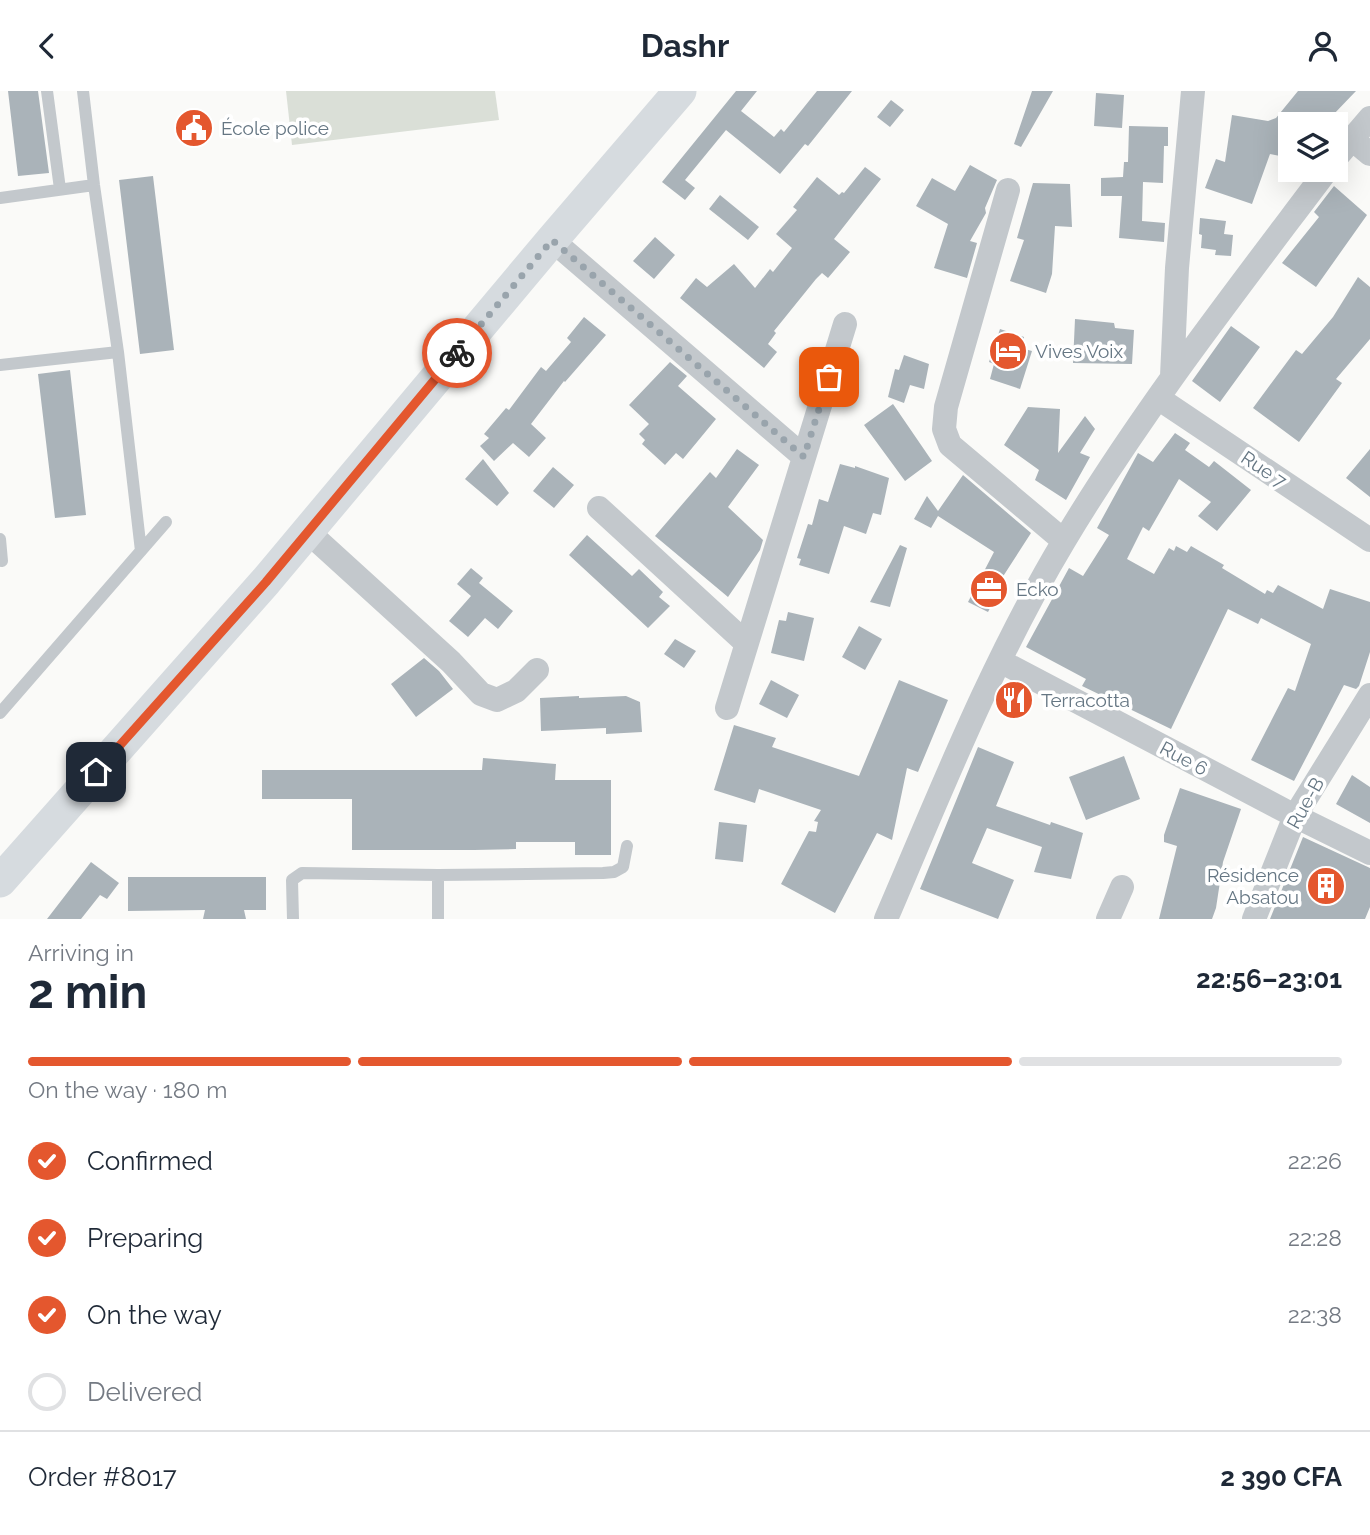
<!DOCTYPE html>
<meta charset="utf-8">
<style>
:root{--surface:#fff;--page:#f6f6f7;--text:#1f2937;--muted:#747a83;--line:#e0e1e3;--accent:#e4572e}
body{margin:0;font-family:Raleway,sans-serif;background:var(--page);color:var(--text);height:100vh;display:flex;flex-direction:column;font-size:26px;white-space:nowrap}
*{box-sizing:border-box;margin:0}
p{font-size:23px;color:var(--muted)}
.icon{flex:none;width:38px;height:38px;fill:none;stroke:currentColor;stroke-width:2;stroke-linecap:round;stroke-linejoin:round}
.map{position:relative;height:828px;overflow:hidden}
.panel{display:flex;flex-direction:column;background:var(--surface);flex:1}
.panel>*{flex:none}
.controls{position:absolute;left:1278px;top:21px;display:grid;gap:14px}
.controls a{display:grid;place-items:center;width:70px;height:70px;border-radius:0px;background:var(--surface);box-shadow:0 7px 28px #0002;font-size:35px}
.pin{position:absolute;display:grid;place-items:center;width:60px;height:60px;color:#fff;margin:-30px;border-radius:14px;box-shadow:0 4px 10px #0006}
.courier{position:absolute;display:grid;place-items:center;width:70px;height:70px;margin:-35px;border:5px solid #e4572e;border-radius:50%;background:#fff;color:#222;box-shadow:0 2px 9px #0007}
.head em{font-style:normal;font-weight:700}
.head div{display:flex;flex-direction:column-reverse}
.head{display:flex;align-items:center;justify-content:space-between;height:119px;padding:0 28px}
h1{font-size:46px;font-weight:700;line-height:52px}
.bar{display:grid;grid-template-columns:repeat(4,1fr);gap:10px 7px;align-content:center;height:84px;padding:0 28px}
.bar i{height:9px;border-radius:5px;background:var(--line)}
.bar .active{background:var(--accent)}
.bar p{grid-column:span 4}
.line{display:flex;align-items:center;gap:18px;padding:0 28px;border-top:2px solid var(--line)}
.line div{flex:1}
ol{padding:0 28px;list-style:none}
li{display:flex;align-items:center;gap:21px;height:77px}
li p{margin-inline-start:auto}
li .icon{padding:7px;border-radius:50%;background:var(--accent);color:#fff;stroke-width:4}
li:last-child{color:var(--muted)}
li i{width:38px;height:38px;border:4px solid var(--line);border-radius:50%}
header{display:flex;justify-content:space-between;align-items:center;height:91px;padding:0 28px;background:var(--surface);font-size:32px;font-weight:700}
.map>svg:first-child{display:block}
</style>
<header><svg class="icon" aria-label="back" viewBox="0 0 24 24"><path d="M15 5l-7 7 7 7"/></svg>Dashr<svg class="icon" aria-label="person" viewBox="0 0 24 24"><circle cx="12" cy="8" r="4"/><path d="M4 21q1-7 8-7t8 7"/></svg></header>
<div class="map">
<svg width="1370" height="828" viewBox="0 0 1370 828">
<rect width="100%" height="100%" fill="#fafaf8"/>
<!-- green -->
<path fill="#dadfd7" d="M286,0H495L499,29L292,54Z"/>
<!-- building -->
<path fill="#aab3b9" d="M8,0H38L49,82L18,85Z
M736,0H757L741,20L774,46L781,38L784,41L817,0H852L808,55L805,53L780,83L726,39L685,89L695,97L685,109L662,91Z
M1032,0H1053L1021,56L1014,53Z
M1298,0H1356L1332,25L1329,23L1321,33H1290V67L1270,63L1252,113L1205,97L1216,68L1225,71L1232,24L1268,30L1276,27Z
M1096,2L1124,4L1122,37L1094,35Z
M891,9L904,19L890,36L877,26Z
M1129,35L1168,36V55H1164L1163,92L1143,91L1142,130L1165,132L1164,151L1119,147L1122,105H1101V87L1123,86L1124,71H1128Z
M970,74L997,89L985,117L986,122L970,150L977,152L967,187L934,177L948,133L916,115L932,87L955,100Z
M865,76L881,88L834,148L850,161L828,187L822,182L816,188L774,240L776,242L768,253L777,261L764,277L680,207L696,187L707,196L734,173L755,197L770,178L773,181L792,157L776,143L797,119L793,116L817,86L839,104L842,101L844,102Z
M153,85L174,259L140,263L119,89Z
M1033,92L1070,93L1072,136L1055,135L1052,183L1046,202L1010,190L1024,149L1017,147Z
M1334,95L1367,124L1316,196L1282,172L1319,126L1314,121Z
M720,104L759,136L748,149L709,118Z
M1200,127L1226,130L1224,143L1233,144L1231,165L1215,164L1216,159L1201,157L1202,144L1199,143Z
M655,146L675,164L654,188L633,170Z
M1358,186L1370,196V248L1336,288L1342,292L1299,351L1253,317L1296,259L1302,263L1333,226Z
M584,226L606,244L565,291L564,290L531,333L546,347L529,366L513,352L494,370L480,355L489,347L484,343L506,317L509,319L541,276L546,280L571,251L567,247Z
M1075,228L1114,232L1115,237L1134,239L1132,273L1073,272Z
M1231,235L1260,256L1220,311L1192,290Z
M1000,238L1024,246L1021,257L1032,260L1020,298L990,288L994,273L989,271Z
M904,264L929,273L924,298L910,294L904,312L888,306L895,278L899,279Z
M670,271L687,285L678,295L716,328L683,368L676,362L665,374L642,353L645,349L639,343L649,333L629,314Z
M70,279L86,424L55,427L38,283Z
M893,313L932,370L905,390L864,334Z
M1028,316L1060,318L1058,362L1085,325L1095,338L1080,362L1090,366L1066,409L1035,389L1039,379L1004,354Z
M1175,342L1190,352L1185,359L1209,376L1214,370L1251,399L1217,440L1198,425L1211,411L1179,388L1149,440L1143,436L1127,468L1154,483L1169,457L1174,460L1176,455L1187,461L1191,455L1224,474L1222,477L1265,503L1267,499L1273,502L1278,494L1323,518L1330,498L1370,511V561L1359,595L1356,598L1344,594L1294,690L1251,669L1288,597L1295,600L1311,553L1261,527L1258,533L1228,518L1171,638L1082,595L1086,588L1026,556L1069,477L1083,485L1109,444L1097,437L1138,362L1153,371Z
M737,358L759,374L728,416L763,449L760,459L728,506L655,445L710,381L716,387Z
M1370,358V406L1346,387Z
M483,368L509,402L497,415L465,388Z
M840,373L855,377V375L889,387L881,424L873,422L866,443L844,435L829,483L799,474L801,468L797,467L808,433L812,434L819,408L828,411Z
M553,376L574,394L554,417L533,400Z
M963,384L1031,442L1002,487L1005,488L988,521L968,511L994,461L938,425L931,437L914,428L927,405L938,420Z
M587,444L632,485L639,478L663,501L659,506L670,515L648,537L569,464Z
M900,454L907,457L890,516L870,511Z
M471,477L483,487L479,492L513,520L498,538L485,527L468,546L449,530L471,505L457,493Z
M788,521L814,527L804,570L771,562L779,529L786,530Z
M859,535L882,548L865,579L842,566Z
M675,548L696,560L684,577L664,563Z
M424,567L439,580L453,598L416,626L391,593Z
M771,589L799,604L787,627L759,613Z
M899,589L948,609L918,681L907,677L892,749L877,742L835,822L781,793L809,740L816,741L818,731L814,730L821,719L759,698L755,712L714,699L734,634L776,647L772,656L859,685Z
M579,605V607L626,605L640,611L642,641L606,643V637L541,640L540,607Z
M978,656L1014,671L996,715L1050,734L1051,731L1083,742L1071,788L1034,781L1042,756L987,737L972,772L1014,789L998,828L920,798Z
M1124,665L1140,708L1086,729L1069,686Z
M483,667L556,673L555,689H611V764H575V751H516V758L474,759H352V708H262V679H482Z
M1352,684L1370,696V732L1336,713Z
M1180,697L1241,718L1223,771L1216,817L1212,828H1159L1177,755L1164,751V744Z
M719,731L747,734L743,771L715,768Z
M1303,746L1370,777V816L1365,828H1270Z
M91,771L119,792L107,808L100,804L81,828H47Z
M128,786H266V819H244L246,828H203L205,819L128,820Z"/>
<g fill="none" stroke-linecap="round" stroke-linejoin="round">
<!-- service -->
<path stroke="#c3c8cc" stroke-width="12" d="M47,0L60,98
M83,0L94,94L118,261L141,460
M0,107L94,94
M0,274L118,261
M0,448L2,470
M0,622L166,431
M438,784V828
M293,828L292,789L302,782L438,784L603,782L614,781L623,776L627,755"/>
<!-- minor -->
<path stroke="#c3c8cc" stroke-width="24" d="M1351,47L1370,63
M1335,68L1370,27
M1008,99L946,316L944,338L950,354L1064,450
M552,149L804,366
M1172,285L1177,177L1193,0
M1158,307L1370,449
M599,417L746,552
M307,440L451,571L481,603L497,609L516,600L537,579
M1000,570L1295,725L1370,762
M727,617L845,233
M886,828C941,700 992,570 1064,450C1142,320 1236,200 1327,79
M1108,828L1122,796
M1254,828L1295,725L1370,604"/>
<!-- secondary -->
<path stroke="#d6dbdf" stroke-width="33" d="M0,790L266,490L552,149L680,0"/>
</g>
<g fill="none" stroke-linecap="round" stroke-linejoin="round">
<!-- done -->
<path stroke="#99a4ac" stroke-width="7" stroke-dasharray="0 12.6" d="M457,262L552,149L804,366L829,286"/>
<!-- route -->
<path stroke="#e4572e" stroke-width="9" d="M96,681L266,491L457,262"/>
</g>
<!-- icons -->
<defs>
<symbol id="civic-disc" viewBox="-11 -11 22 22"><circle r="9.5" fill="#e4572e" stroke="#fff"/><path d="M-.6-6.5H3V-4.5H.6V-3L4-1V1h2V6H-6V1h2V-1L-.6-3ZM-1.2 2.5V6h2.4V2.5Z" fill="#fff"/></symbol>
<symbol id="hotel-disc" viewBox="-11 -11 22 22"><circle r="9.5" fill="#e4572e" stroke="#fff"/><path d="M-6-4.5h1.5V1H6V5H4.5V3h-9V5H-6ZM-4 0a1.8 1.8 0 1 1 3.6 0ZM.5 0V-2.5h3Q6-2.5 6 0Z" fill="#fff"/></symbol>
<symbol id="office-disc" viewBox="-11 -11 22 22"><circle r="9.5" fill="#e4572e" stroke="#fff"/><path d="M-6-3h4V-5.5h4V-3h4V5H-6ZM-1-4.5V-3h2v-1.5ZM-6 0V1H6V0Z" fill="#fff"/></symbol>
<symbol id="restaurant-disc" viewBox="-11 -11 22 22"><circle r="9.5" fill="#e4572e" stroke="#fff"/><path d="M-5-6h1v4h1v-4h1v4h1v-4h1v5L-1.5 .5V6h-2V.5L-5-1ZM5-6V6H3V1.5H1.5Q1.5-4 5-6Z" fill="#fff"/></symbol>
<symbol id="building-disc" viewBox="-11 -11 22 22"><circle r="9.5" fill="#e4572e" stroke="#fff"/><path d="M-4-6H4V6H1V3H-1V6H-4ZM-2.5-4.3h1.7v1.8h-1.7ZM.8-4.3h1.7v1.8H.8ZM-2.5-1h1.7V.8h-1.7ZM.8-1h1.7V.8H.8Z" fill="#fff"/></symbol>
</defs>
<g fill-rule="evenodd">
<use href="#civic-disc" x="172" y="15" width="44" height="44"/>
<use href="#hotel-disc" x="986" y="238" width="44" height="44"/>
<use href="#office-disc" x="967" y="476" width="44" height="44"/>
<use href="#restaurant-disc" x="992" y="587" width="44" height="44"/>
<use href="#building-disc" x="1304" y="773" width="44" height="44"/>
</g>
<g text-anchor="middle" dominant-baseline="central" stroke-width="7" stroke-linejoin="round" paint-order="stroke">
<!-- poi labels -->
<g font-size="19" fill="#657683" stroke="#fff" text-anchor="start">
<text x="221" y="37">École police</text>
<text x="1035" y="260">Vives Voix</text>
<text x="1016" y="498">Ecko</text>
<text x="1041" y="609">Terracotta</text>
<text x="1299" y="784" text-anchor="end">Résidence<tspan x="1299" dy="22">Absatou</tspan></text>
</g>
<!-- street labels -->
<g font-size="19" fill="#657683" stroke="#fff">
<text transform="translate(1264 378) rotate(34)">Rue 7</text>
<text transform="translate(1184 667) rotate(28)">Rue 6</text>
<text transform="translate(1305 712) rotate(-61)">Rue-B</text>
</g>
</g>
</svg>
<div class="controls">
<a><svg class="icon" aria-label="layers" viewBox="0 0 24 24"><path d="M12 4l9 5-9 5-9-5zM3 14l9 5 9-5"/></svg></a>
</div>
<div class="pin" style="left:829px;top:286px;background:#ea580c"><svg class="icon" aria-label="bag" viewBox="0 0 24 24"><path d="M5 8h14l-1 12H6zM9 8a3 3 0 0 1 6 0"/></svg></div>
<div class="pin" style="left:96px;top:681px;background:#1f2937"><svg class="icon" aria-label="home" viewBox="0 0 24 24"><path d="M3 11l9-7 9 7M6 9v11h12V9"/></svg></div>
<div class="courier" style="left:457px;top:262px"><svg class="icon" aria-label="bike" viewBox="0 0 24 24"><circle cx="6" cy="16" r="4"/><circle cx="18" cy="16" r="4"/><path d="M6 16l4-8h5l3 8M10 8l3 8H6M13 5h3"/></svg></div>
</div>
<section class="panel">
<div class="head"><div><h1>2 min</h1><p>Arriving in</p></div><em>22:56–23:01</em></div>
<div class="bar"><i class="active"></i><i class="active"></i><i class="active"></i><i></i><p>On the way · 180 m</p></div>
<ol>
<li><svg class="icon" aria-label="check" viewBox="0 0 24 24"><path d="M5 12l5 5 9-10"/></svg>Confirmed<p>22:26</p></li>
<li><svg class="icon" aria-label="check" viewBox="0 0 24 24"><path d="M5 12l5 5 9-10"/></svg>Preparing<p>22:28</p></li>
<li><svg class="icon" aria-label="check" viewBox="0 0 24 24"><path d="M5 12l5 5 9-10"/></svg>On the way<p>22:38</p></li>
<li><i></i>Delivered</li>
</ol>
<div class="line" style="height:91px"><div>Order #8017</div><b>2 390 CFA</b></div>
</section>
